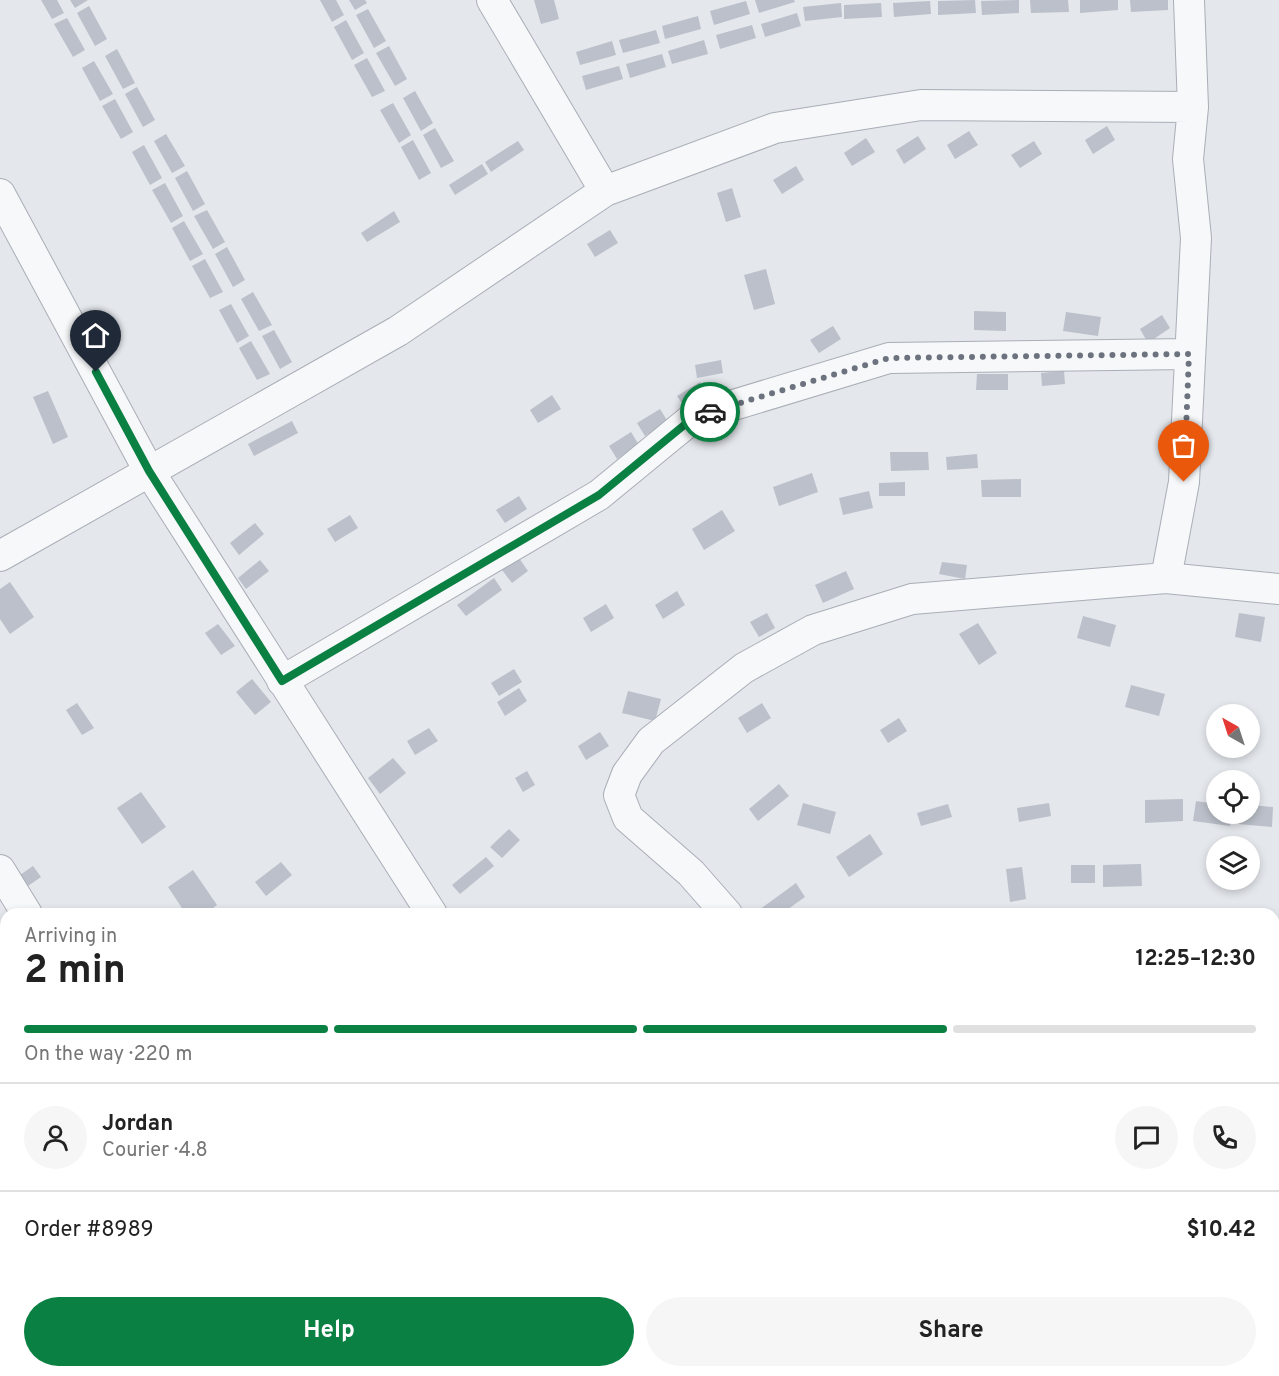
<!DOCTYPE html>
<meta charset="utf-8">
<style>
:root{--surface:#fff;--page:#f6f6f6;--text:#222;--muted:#767676;--line:#e0e0e0;--accent:#0b8043}
body{margin:0;font-family:Overpass,sans-serif;background:var(--page);color:var(--text);height:100vh;display:flex;flex-direction:column;font-size:22px;white-space:nowrap}
*{box-sizing:border-box;margin:0}
p{font-size:20px;color:var(--muted)}
.icon{flex:none;width:33px;height:33px;fill:none;stroke:currentColor;stroke-width:2;stroke-linecap:round;stroke-linejoin:round}
.map{position:relative;flex:1;overflow:hidden}
.panel{position:absolute;left:0px;top:908px;width:1280px;height:470px;display:flex;flex-direction:column;background:var(--surface);border-radius:18px 18px 0 0;box-shadow:0 3px 9px #0003}
.panel>*{flex:none}
.needle{width:39px;rotate:321deg}
.controls{position:absolute;left:1206px;top:704px;display:grid;gap:12px}
.controls a{display:grid;place-items:center;width:54px;height:54px;border-radius:50%;background:var(--surface);box-shadow:0 3px 9px #0003;font-size:30px}
.pin{position:absolute;display:grid;place-items:center;width:51px;height:51px;color:#fff;margin:-62px -26px;border-radius:50% 50% 50% 0;rotate:-45deg;box-shadow:0 0 6px #0007}
.pin .icon{rotate:45deg}
.courier{position:absolute;display:grid;place-items:center;width:60px;height:60px;margin:-30px;border:4px solid #0b8043;border-radius:50%;background:#fff;color:#222;box-shadow:0 2px 8px #0007}
.headline em{font-style:normal;font-weight:700}
.headline div{display:flex;flex-direction:column-reverse}
.headline{display:flex;align-items:center;justify-content:space-between;height:102px;padding:0 24px}
h1{font-size:39px;font-weight:700;line-height:45px}
.bar{display:grid;grid-template-columns:repeat(4,1fr);gap:9px 6px;align-content:center;height:72px;padding:0 24px}
.bar i{height:8px;border-radius:4px;background:var(--line)}
.bar .current{background:var(--accent)}
.bar p{grid-column:span 4}
.line{display:flex;align-items:center;gap:15px;padding:0 24px;border-top:2px solid var(--line)}
.line div{flex:1}
.round{display:grid;place-items:center;flex:none;width:63px;height:63px;border-radius:32px;background:var(--page)}
.action{display:flex;gap:12px;margin-top:auto;padding:12px 24px}
.action a{flex:1;height:69px;border-radius:36px;background:var(--accent);color:#fff;font-size:24px;font-weight:700;line-height:69px;text-align:center}
.action a+a{background:var(--page);color:var(--text)}
.map>svg:first-child{display:block}
</style>
<div class="map">
<svg width="1279" height="1376" viewBox="0 0 1279 1376">
<rect width="100%" height="100%" fill="#e4e7ec"/>
<!-- building -->
<path fill="#bbc0ca" d="M41,0H57L64,13L52,19Z
M70,0H88L75,8Z
M320,0H336L344,15L332,22Z
M349,0H365L367,3L355,10Z
M534,0H554L559,19L541,24Z
M755,0H794L795,2L759,13Z
M975,0L976,13L938,15V1Z
M1019,0V13L982,15L981,1Z
M1030,0H1068L1069,12L1031,13Z
M1080,0H1118V10L1080,13Z
M1130,0H1168V10L1131,12Z
M746,1L750,14L714,25L710,11Z
M930,1L931,14L894,17L893,3Z
M841,3L842,17L805,21L803,7Z
M881,3L882,17L844,19V5Z
M89,6L107,39L95,46L77,13Z
M368,9L386,41L374,48L356,15Z
M797,13L801,26L765,37L761,24Z
M698,16L701,29L665,39L662,26Z
M67,18L85,50L73,57L54,24Z
M346,20L364,53L352,60L334,27Z
M752,25L756,38L720,49L716,35Z
M656,30L660,43L623,53L619,40Z
M704,40L708,54L672,64L668,51Z
M612,41L616,55L580,65L576,52Z
M389,46L407,79L395,86L376,53Z
M117,49L135,83L123,89L105,56Z
M662,54L666,67L630,78L626,64Z
M367,58L385,91L372,97L354,65Z
M94,61L113,94L100,101L82,68Z
M619,66L623,79L586,90L582,76Z
M137,87L155,120L143,127L125,94Z
M415,91L433,123L421,131L403,98Z
M115,99L133,132L121,139L102,106Z
M393,103L411,135L399,143L380,110Z
M1107,126L1115,140L1093,154L1085,140Z
M435,128L454,161L441,168L423,135Z
M969,131L978,145L955,159L947,145Z
M166,134L185,166L172,173L154,141Z
M918,136L926,149L904,164L896,150Z
M866,138L875,152L852,166L844,153Z
M413,140L431,173L419,180L401,147Z
M518,141L524,150L491,172L485,162Z
M1034,141L1042,154L1020,168L1011,155Z
M144,145L162,178L150,185L132,152Z
M482,164L488,174L455,195L449,185Z
M796,166L804,180L782,194L773,180Z
M187,171L205,204L193,211L175,178Z
M165,183L183,216L171,223L152,190Z
M732,188L741,217L726,222L717,193Z
M207,210L225,242L213,249L194,216Z
M394,211L400,222L367,242L361,233Z
M184,221L203,254L190,261L172,228Z
M610,230L618,243L595,257L587,244Z
M227,247L245,280L233,287L215,254Z
M205,259L223,292L210,298L192,266Z
M766,269L775,304L754,310L744,275Z
M253,292L272,325L259,331L241,299Z
M231,304L249,336L237,343L219,310Z
M974,311L1006,312V331L974,330Z
M1066,312L1101,317L1098,336L1063,331Z
M1162,315L1170,328L1148,343L1140,329Z
M833,326L841,339L819,353L810,340Z
M274,330L292,362L280,369L262,336Z
M251,341L270,374L257,380L239,348Z
M721,360L723,373L697,378L695,365Z
M1064,371L1065,384L1042,386L1041,373Z
M977,374H1008V390H976Z
M700,382L708,395L686,409L677,396Z
M48,391L68,437L53,444L33,397Z
M552,395L561,409L538,423L530,410Z
M660,409L668,422L645,436L637,423Z
M292,421L298,433L254,456L248,444Z
M631,432L639,445L617,459L609,446Z
M890,452H928L929,470L891,471Z
M977,454L978,468L947,470L946,457Z
M812,473L818,492L779,506L773,487Z
M1021,479V497H982L981,480Z
M905,482V496H879V483Z
M869,491L873,508L843,515L839,498Z
M519,496L527,509L505,523L496,510Z
M722,510L735,531L704,550L692,529Z
M350,515L358,528L335,542L327,529Z
M255,523L264,534L239,555L230,543Z
M519,558L528,571L512,583L502,570Z
M260,560L269,571L246,589L238,578Z
M942,562L967,565L965,579L939,574Z
M846,571L854,589L823,603L815,585Z
M494,578L502,590L466,616L457,605Z
M10,582L34,617L10,634L0,619V589Z
M677,591L685,605L663,619L655,605Z
M606,604L614,618L591,632L583,618Z
M767,613L775,628L759,637L750,622Z
M1239,613L1265,617L1261,642L1235,637Z
M1083,616L1116,625L1110,647L1077,638Z
M978,623L997,653L979,665L959,634Z
M218,624L235,646L221,655L205,633Z
M514,669L522,682L499,696L491,683Z
M252,679L271,702L255,715L236,692Z
M1131,685L1165,694L1159,716L1125,707Z
M519,688L527,701L505,716L497,702Z
M628,691L661,699L655,721L622,713Z
M77,703L94,728L82,735L66,710Z
M762,703L771,718L747,733L738,718Z
M899,718L907,731L888,743L880,730Z
M429,728L438,741L415,755L407,741Z
M600,732L609,746L586,760L578,746Z
M393,758L406,773L380,794L368,778Z
M527,771L535,785L523,792L515,778Z
M779,784L789,796L758,821L749,809Z
M141,792L166,827L142,844L117,808Z
M1183,799V821L1145,823V800Z
M1196,801L1216,804V813H1232L1230,826L1193,821Z
M803,803L836,812L830,834L797,825Z
M1049,803L1051,816L1019,822L1017,808Z
M948,804L952,817L921,826L917,813Z
M1250,805L1273,807L1272,827L1238,824L1239,813H1250Z
M509,829L520,840L502,858L490,847Z
M870,834L883,854L849,877L836,857Z
M486,857L494,866L460,894L452,885Z
M281,862L292,875L266,896L255,882Z
M1141,864L1142,886L1103,887V865Z
M1071,865H1095V883H1071Z
M33,866L41,877L25,888L17,877Z
M1022,867L1026,899L1010,902L1006,869Z
M193,870L217,905L205,914H186L168,887Z
M796,883L805,897L781,914H757L756,912Z
M4,1152L6,1167L0,1173V1156Z
M154,1371H209L201,1376H157Z"/>
<g fill="none" stroke-linecap="round" stroke-linejoin="round">
<defs>
<path id="street" d="M492,0L605,191
M0,194L149,471L432,914
M0,556L398,331L605,191L775,128L921,105L1193,107
M1166,578L1184,482L1196,238L1188,159L1193,107L1189,0
M282,681L599,495L694,417L889,358L1189,354
M0,870L27,914
M727,914L691,873L628,818L619,795L627,774L651,741L744,668L813,630L912,599L1166,578L1279,589
M0,968L6,964
M369,1371L376,1376
M67,1376L75,1371
M317,1376L323,1371"/>
<path id="secondary" d="M1274,1224L1279,1223
M635,1376L642,1371"/>
</defs>
<!-- street casing -->
<use href="#street" stroke="#a9aeb7" stroke-width="32"/>
<!-- secondary casing -->
<use href="#secondary" stroke="#a9aeb7" stroke-width="34"/>
<!-- street -->
<use href="#street" stroke="#f7f8fa" stroke-width="30"/>
<!-- secondary -->
<use href="#secondary" stroke="#fff" stroke-width="33"/>
</g>
<g fill="none" stroke-linecap="round" stroke-linejoin="round">
<!-- done -->
<path stroke="#6c737f" stroke-width="6" stroke-dasharray="0 10.8" d="M710,412L889,358L1189,354L1184,482"/>
<!-- route -->
<path stroke="#0b8043" stroke-width="8" d="M96,372L149,471L282,681L599,495L694,417L710,412"/>
</g>
</svg>
<div class="controls">
<a><svg class="needle" viewBox="-14 -14 28 28"><path d="M0-13l5 13h-10z" fill="#e53935"/><path d="M0 13l5-13h-10z" fill="#767676"/></svg></a>
<a><svg class="icon" aria-label="locate" viewBox="0 0 24 24"><circle cx="12" cy="12" r="6"/><path d="M12 2v4M12 18v4M2 12h4M18 12h4"/></svg></a>
<a><svg class="icon" aria-label="layers" viewBox="0 0 24 24"><path d="M12 4l9 5-9 5-9-5zM3 14l9 5 9-5"/></svg></a>
</div>
<div class="pin" style="left:1184px;top:482px;background:#ea580c"><svg class="icon" aria-label="bag" viewBox="0 0 24 24"><path d="M5 8h14l-1 12H6zM9 8a3 3 0 0 1 6 0"/></svg></div>
<div class="pin" style="left:96px;top:372px;background:#1f2937"><svg class="icon" aria-label="home" viewBox="0 0 24 24"><path d="M3 11l9-7 9 7M6 9v11h12V9"/></svg></div>
<div class="courier" style="left:710px;top:412px"><svg class="icon" aria-label="car" viewBox="0 0 24 24"><path d="M5 17H2v-5l4-1 3-4h7l3 4 3 1v5h-3M9 17h6M6 11h13"/><circle cx="7" cy="17" r="2"/><circle cx="17" cy="17" r="2"/></svg></div>
<section class="panel">
<div class="headline"><div><h1>2 min</h1><p>Arriving in</p></div><em>12:25–12:30</em></div>
<div class="bar"><i class="current"></i><i class="current"></i><i class="current"></i><i></i><p>On the way · 220 m</p></div>
<div class="line" style="height:108px"><a class="round"><svg class="icon" aria-label="person" viewBox="0 0 24 24"><circle cx="12" cy="8" r="4"/><path d="M4 21q1-7 8-7t8 7"/></svg></a><div><b>Jordan</b><p>Courier · 4.8</p></div><a class="round"><svg class="icon" aria-label="chat" viewBox="0 0 24 24"><path d="M4 5h16v11H9l-5 4z"/></svg></a><a class="round"><svg class="icon" aria-label="phone" viewBox="0 0 24 24"><path d="M5 4h4l2 5-3 2q2 4 5 5l2-3 5 2v4C11 20 4 13 5 4z"/></svg></a></div>
<div class="line" style="height:78px"><div>Order #8989</div><b>$10.42</b></div>
<div class="action"><a>Help</a><a>Share</a></div>
</section>
</div>
